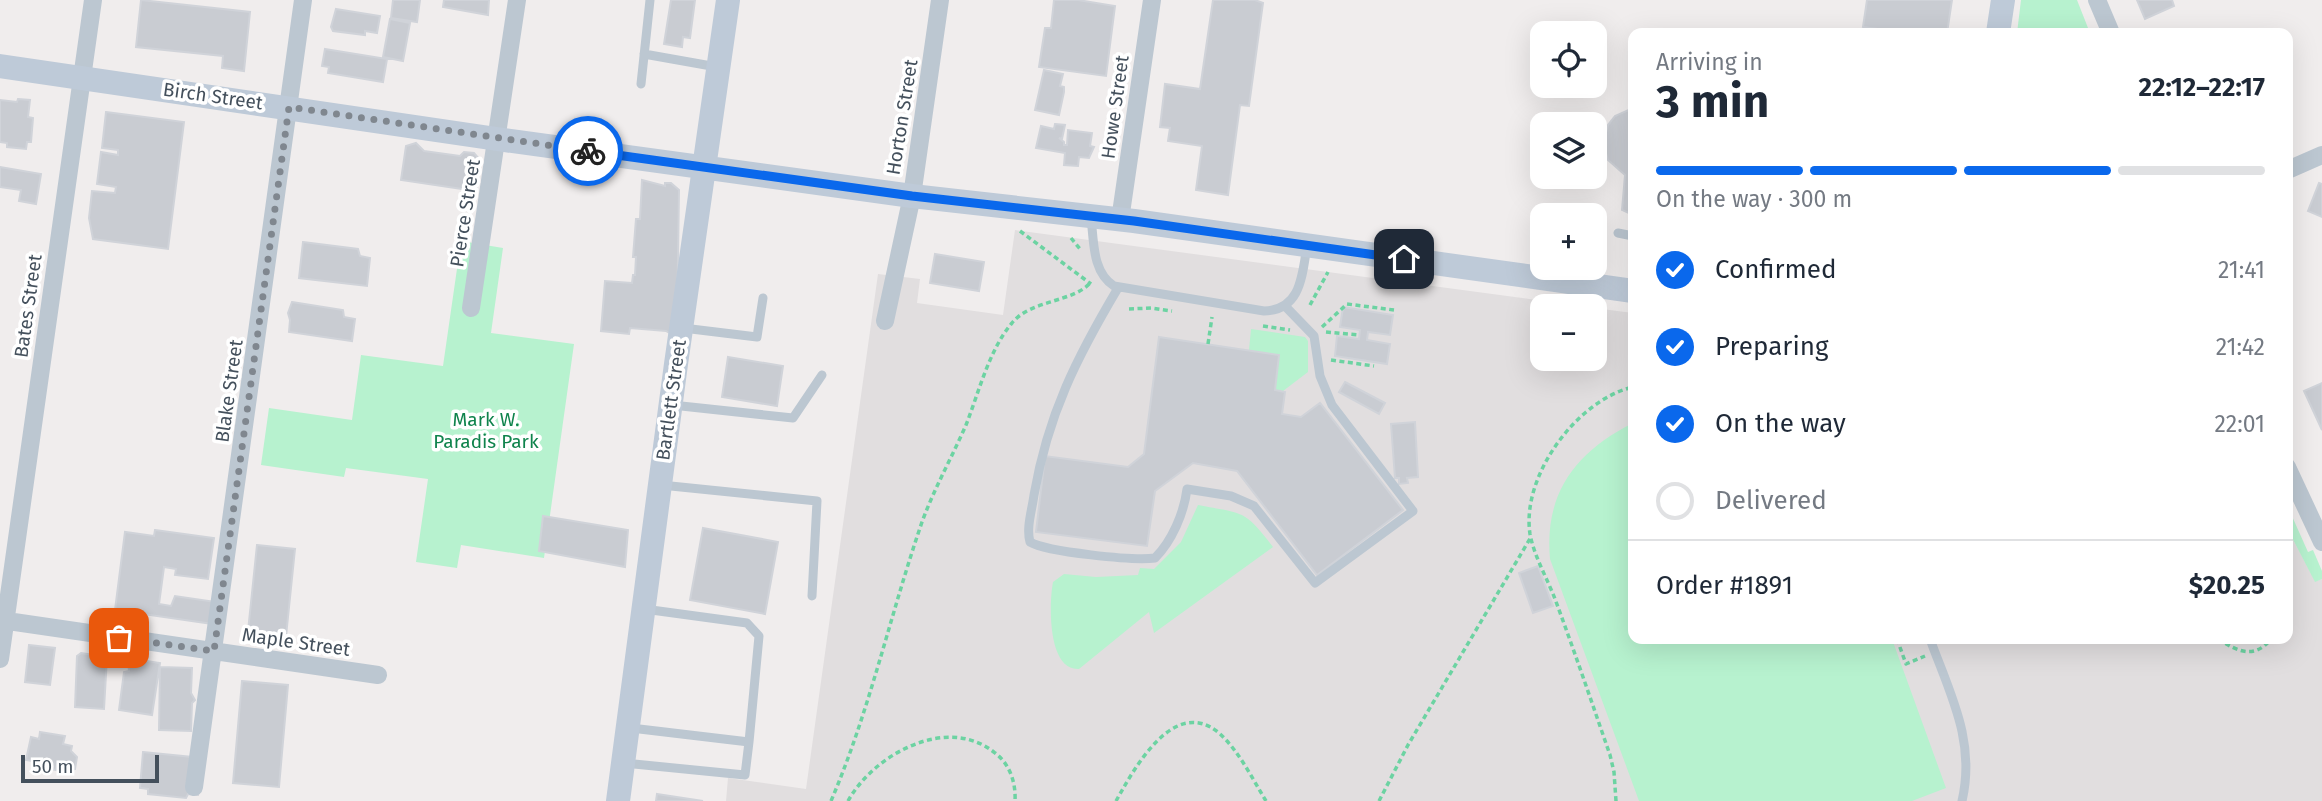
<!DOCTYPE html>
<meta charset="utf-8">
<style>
:root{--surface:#fff;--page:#f6f6f7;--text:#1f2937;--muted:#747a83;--line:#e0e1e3;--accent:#0a68ec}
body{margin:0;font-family:"Fira Sans",sans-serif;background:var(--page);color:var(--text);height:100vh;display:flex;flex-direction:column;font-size:26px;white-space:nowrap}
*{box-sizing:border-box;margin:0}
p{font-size:23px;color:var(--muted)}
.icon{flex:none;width:38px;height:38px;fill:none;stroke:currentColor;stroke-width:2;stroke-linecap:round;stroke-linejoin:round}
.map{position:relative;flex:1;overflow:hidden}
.drawer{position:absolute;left:1628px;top:28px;width:665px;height:616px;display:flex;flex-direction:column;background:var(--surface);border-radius:14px;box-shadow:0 7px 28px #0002}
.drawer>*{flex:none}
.fabs{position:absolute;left:1530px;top:21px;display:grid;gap:14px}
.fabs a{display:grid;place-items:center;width:77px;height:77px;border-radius:14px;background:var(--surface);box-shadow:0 7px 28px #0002;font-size:35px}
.scale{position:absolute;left:21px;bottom:18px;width:138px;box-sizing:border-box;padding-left:7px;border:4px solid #44505c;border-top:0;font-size:19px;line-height:24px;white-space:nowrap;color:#44505c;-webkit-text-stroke:5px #fff;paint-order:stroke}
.pin{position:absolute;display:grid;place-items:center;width:60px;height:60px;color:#fff;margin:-30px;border-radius:14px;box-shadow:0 4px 10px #0006}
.courier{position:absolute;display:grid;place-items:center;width:70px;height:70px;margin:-35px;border:5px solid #0a68ec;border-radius:50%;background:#fff;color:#222;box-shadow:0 2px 9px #0007}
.headline em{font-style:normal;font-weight:700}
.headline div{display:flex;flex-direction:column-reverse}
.headline{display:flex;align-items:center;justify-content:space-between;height:119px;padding:0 28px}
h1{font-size:46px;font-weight:700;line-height:52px}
.bar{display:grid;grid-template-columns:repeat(4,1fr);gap:10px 7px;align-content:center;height:84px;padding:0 28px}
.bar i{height:9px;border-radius:5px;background:var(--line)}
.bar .current{background:var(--accent)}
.bar p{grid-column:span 4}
.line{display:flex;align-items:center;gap:18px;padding:0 28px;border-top:2px solid var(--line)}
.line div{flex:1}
ol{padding:0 28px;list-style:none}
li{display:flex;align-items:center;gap:21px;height:77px}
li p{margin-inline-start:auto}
li .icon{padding:7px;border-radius:50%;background:var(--accent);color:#fff;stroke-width:4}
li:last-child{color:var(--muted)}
li i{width:38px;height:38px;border:4px solid var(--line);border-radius:50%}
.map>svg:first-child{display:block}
</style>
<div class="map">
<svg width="2322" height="801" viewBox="0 0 2322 801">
<rect width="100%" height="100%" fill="#f0eded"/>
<!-- education -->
<path fill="#e1dedf" d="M1015,230L1581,306H1542V359H1594V308L1633,313V639H2287V528L2315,581L2322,579V801H726L728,778L806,789L878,274L920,279L917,303L1003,315Z"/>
<!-- green -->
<path fill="#b7f2cf" d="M2021,0H2077L2090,33H2017Z
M461,241L503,248L491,333L574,344L544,558L461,545L457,568L416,562L428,479L346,468L344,477L261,465L269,408L352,420L361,355L443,366Z
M1251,329L1305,337L1308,341V372L1283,391L1275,390L1279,355L1249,350Z
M1633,423V639H1892L1946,788L1912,801H1639L1550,559C1544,494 1575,452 1633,423Z
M1198,505C1244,514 1244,509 1273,547L1154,633L1149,612L1079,669C1047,671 1049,602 1053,582L1064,574L1096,577L1138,575L1140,568L1154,569L1181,542Z
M2287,505L2308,552L2313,550L2322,571V579L2315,582L2287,528Z"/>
<!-- building -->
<path fill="#c9ccd2" stroke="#d0d3d9" stroke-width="2" d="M141,0L250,12L244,71L222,68L223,56L136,47Z
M393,0H420L417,22L391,18Z
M444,0H489L488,15L443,7Z
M671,0H695L690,38L683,37L682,47L664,44Z
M1054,0H1078L1115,6L1106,76L1039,67L1045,28H1051Z
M1213,0H1255L1263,3L1249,106L1240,105L1228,195L1196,190L1202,146L1168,141L1170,128L1160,127L1165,84L1200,89Z
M1867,0H1952L1947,33H1908L1863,27Z
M2137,0H2172L2174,6L2145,19Z
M336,9L380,16L377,33L365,31V35L333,31L331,27Z
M390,19L410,23L403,61L383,57Z
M325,49L387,59L383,82L328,73L329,67L322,66Z
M1044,70L1063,74L1060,86L1064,87V92L1059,115L1035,110Z
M18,99L30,100L28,117L33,118L31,142H27L26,149L7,147V143L0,142V100L17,102Z
M1633,108V215L1622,210L1625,175L1608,160L1603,143L1608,125L1615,116Z
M106,112L184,122L168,249L93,239L89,218L92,191L115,193L116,187L97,184L101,152L118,155V150L102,148Z
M1055,124L1065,125L1062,139L1059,138L1064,142V145H1067L1068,130L1092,133L1090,146L1094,147L1089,158L1079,157L1078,166L1064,165L1065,153L1036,148L1041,126L1054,129Z
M416,143L424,151L460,156L464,152L474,153L480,160L476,191L401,180L406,146Z
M0,167L41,174L36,204L19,201L21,190L0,187Z
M642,180L665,186V183H671L679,190L677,324L671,334L666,331L630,328L629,334L601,331L605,281L632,283L633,275H635L636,257H633L636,219H640Z
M2319,183L2322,184V217L2308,211Z
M303,242L358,249L360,256L370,258L367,286L299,278Z
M935,254L984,262L979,291L930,283Z
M292,302L343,310L344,317L355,319L352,341L289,332L290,320L288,313Z
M1343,307L1393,315L1390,335L1368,332L1367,340L1390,344L1387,364L1335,356L1337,336L1359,339L1360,330L1340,327Z
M1159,337L1279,355L1275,390L1285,392L1282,414L1301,417L1320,403L1403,510L1317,575L1237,471L1193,463L1155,491L1147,546L1036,532L1045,456L1128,467L1144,454Z
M728,357L783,366L777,406L722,397Z
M1345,382L1385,403L1379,414L1339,392Z
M2322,383V430L2304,391Z
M1415,422L1418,477L1407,478L1408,483L1399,484V478H1395L1391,424Z
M543,516L628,530L625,567L539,551Z
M703,528L778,542L765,614L690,600Z
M155,530L214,538L208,579L175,575L176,569L164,567L159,604L171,606L175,596L216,602L213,624L115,610L125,532L154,536Z
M257,545L295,549L285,646L247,641Z
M1538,566L1553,606L1533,613L1519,573Z
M29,645L55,648L50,685L25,682Z
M81,653L107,657L104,709L75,707L77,656Z
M134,659L160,663L152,715L119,710L124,672L129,671L128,661Z
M160,667L192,668L191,693L195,700L192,703L191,731L159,730Z
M242,681L288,685L279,787L233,783Z
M40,732L65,736L63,744L72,746L71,751L77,757L75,769L68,770L57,765L56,770L37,766L38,762L26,760L31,737L39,739Z
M143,752L202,758L198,795L188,794L186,798L148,794V789L140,788Z
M657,794L703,801H656Z"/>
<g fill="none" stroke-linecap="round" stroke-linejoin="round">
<!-- path -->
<path stroke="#6cd3a2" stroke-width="3.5" stroke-dasharray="5 3.5" stroke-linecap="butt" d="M1020,231L1091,284
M1071,238L1080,249
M1310,305L1328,272
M1129,309L1151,308L1172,311
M1263,326L1290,330
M1322,327L1347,304L1394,310
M1326,332L1359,335
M1208,344L1212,317
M1331,360L1374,366
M2287,530L2289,515
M1897,639L1906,664L1925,656
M2218,639C2237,651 2254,660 2271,639
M831,801C870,710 890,615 922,522C934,489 952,457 966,425C979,392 989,350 1012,323C1030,300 1075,302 1091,282
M848,801C874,754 948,714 995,753C1010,764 1016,783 1015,801
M1116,801C1134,769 1174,695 1219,733C1239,751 1252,778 1266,801
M1379,801L1408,745L1531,537
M1616,801L1614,772L1610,755C1592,703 1574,650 1555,599C1547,578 1534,556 1530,534C1521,476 1577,400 1633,387"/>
<!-- lane -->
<path stroke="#bcc7d1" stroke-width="9" d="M644,54L717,67
M641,84L650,0
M1091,218C1094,241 1092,272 1114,286L1264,311C1301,310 1302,276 1307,246
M1618,233L1633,236
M1118,288C1077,357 1048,414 1034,495C1032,510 1026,528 1030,542C1047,552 1134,561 1155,558C1172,541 1184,513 1187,489L1231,496L1254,506L1315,583L1413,511L1332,405L1320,376L1314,336L1285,306
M683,328L757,337L763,298
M672,405L793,418L822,375
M661,485L817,501L812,596
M644,609L747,623L759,636L749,742
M1930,639C1950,694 1976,741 1962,801
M624,763L745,775L749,742L631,728"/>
<!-- street -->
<path stroke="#bcc7d1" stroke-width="18" d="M2097,0L2111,33
M2290,169L2322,155
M1120,220L1152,0
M471,308L517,0
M885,321L912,196L940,0
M2287,467L2322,542
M0,620L378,675
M0,659L93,0
M194,787L303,0"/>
<!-- secondary -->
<path stroke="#becad8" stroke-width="24" d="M1998,33L2003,0
M0,66L497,139L912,196L1134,221L1633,291
M618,801L676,364L728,0"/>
</g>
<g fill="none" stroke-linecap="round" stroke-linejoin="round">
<!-- done -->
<path stroke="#80878f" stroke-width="7" stroke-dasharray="0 12.6" d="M119,638L214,651L289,107L588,151"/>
<!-- route -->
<path stroke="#0a68ec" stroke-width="9" d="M588,151L912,196L1134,221L1404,259"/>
</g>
<g text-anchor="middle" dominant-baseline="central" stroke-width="7" stroke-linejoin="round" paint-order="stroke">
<!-- street labels -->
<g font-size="19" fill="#44505c" stroke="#fff">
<text transform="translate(213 96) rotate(8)">Birch Street</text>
<text transform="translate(1115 107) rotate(-82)">Howe Street</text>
<text transform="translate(902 117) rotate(-81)">Horton Street</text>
<text transform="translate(465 213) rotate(-81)">Pierce Street</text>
<text transform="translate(28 306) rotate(-82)">Bates Street</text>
<text transform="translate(229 391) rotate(-82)">Blake Street</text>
<text transform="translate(671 400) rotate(-82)">Bartlett Street</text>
<text transform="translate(296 642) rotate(8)">Maple Street</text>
</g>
<!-- park labels -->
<g font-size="19" fill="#0f834c" stroke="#fff">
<text x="486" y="419">Mark W.<tspan x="486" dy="22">Paradis Park</tspan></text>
</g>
</g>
</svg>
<div class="fabs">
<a><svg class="icon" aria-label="locate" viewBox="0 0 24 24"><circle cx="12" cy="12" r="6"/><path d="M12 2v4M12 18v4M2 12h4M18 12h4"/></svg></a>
<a><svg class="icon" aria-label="layers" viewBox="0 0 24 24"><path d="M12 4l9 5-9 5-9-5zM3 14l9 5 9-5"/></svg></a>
<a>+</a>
<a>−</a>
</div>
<div class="scale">50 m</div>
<div class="pin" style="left:119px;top:638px;background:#ea580c"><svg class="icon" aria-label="bag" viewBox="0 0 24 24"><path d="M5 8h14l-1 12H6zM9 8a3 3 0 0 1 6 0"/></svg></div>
<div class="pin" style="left:1404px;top:259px;background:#1f2937"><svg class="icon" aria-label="home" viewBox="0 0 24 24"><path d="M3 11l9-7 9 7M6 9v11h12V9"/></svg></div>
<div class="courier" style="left:588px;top:151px"><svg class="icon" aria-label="bike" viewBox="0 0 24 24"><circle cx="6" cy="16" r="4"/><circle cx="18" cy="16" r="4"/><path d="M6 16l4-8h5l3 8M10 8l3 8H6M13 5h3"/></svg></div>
<section class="drawer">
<div class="headline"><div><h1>3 min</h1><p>Arriving in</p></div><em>22:12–22:17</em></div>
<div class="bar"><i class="current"></i><i class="current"></i><i class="current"></i><i></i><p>On the way · 300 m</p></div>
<ol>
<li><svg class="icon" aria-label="check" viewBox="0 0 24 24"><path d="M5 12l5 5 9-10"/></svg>Confirmed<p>21:41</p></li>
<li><svg class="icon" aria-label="check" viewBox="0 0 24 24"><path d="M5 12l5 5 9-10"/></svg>Preparing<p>21:42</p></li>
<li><svg class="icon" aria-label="check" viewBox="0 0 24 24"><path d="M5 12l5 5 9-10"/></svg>On the way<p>22:01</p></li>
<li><i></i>Delivered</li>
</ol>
<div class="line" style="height:91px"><div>Order #1891</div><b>$20.25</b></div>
</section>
</div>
